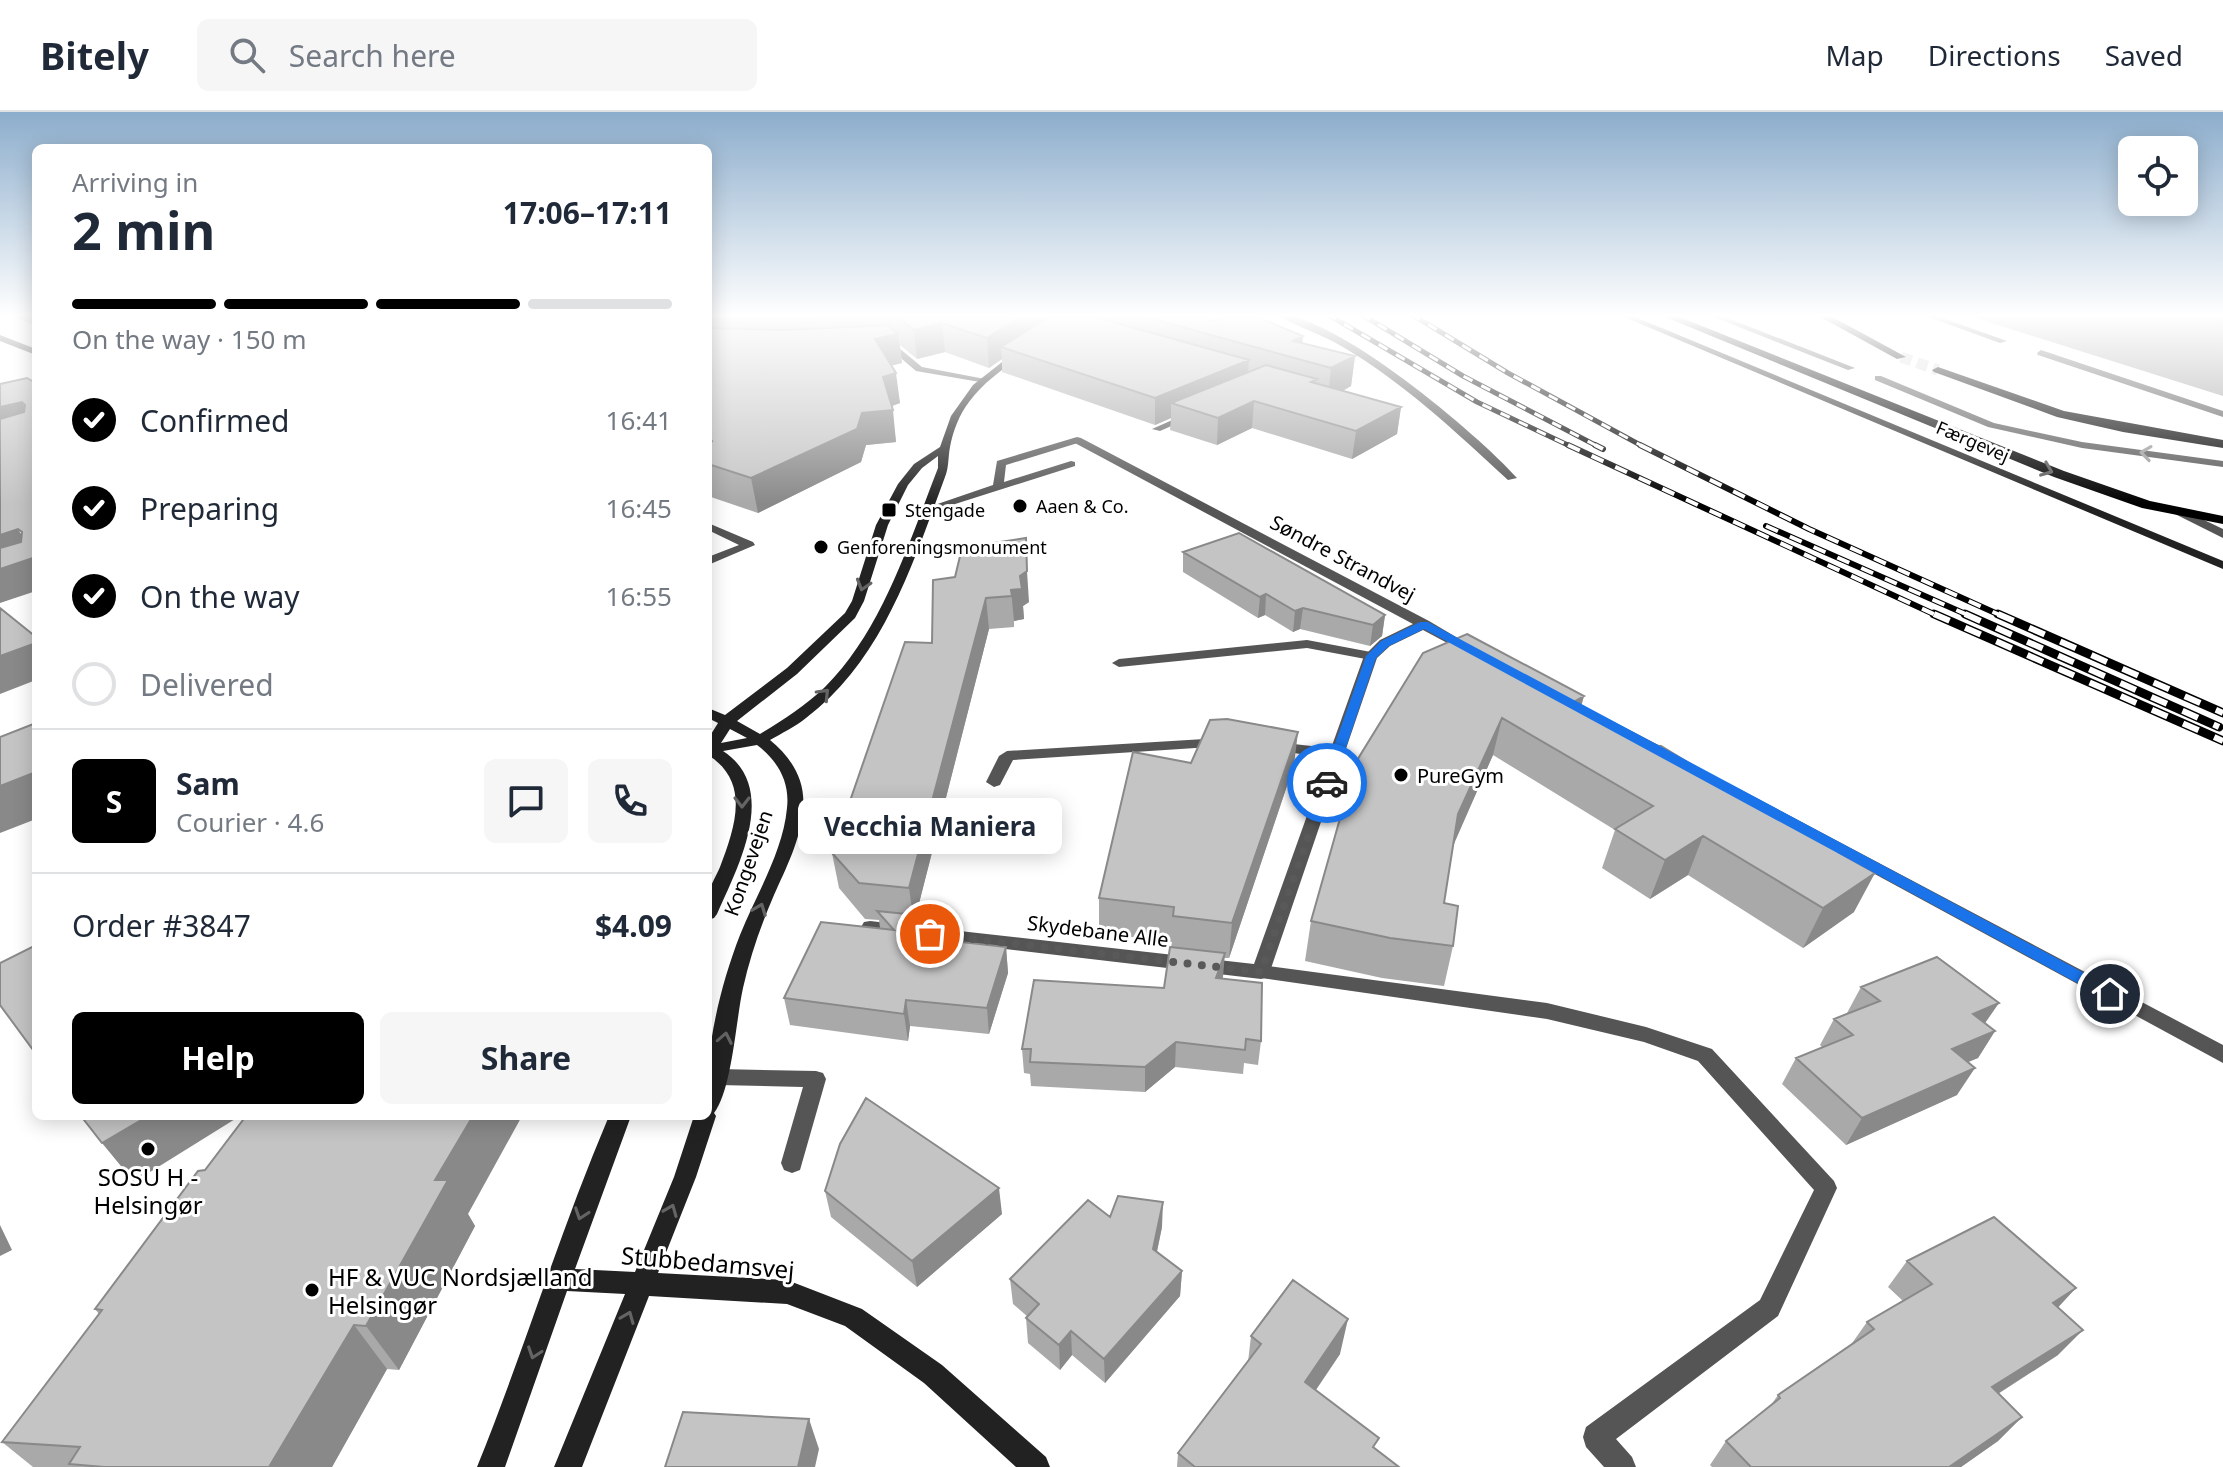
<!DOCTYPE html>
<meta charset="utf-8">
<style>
:root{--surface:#fff;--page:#f6f6f7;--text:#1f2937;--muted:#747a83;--line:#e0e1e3;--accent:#000}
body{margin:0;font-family:"Noto Sans",sans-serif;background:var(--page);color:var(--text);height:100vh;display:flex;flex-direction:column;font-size:30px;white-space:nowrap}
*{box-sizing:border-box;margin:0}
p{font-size:26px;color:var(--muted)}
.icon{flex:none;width:44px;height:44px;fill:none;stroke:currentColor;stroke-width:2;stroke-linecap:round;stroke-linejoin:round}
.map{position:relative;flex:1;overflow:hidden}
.details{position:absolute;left:32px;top:32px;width:680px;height:976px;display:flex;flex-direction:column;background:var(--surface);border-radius:12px;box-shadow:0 4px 20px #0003}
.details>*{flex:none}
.controls{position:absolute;left:2118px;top:24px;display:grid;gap:16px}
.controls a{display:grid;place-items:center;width:80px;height:80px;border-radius:12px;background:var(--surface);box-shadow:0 4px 20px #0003;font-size:40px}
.pin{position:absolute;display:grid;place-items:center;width:68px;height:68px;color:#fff;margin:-34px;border:4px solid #fff;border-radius:50%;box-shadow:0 2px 8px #0007}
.courier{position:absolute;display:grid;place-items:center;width:80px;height:80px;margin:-40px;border:6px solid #1a73e8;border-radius:50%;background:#fff;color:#222;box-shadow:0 2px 10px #0007}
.bubble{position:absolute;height:56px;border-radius:12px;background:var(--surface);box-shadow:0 4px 20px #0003;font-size:26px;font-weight:700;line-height:56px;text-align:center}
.overview em{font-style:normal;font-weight:700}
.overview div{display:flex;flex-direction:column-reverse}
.overview{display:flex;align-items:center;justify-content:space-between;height:136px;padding:0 40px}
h1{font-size:52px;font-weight:700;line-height:60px}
.bar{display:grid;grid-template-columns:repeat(4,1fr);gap:12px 8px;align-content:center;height:96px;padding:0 40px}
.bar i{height:10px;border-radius:6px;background:var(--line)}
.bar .current{background:var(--accent)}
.bar p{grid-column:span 4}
.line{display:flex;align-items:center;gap:20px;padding:0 40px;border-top:2px solid var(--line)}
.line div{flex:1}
.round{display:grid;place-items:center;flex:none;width:84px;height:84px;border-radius:12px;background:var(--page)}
ol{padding:0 40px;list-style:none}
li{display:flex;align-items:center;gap:24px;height:88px}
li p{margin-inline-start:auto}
li .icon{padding:8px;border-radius:50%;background:var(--accent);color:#fff;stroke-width:4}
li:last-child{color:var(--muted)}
li i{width:44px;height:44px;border:4px solid var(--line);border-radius:50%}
.action{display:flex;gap:16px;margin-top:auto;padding:16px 40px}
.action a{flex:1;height:92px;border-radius:12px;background:var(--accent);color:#fff;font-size:32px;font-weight:700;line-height:92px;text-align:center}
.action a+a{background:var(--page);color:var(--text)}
header{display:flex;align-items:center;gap:48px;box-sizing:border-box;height:112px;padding:0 40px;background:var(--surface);border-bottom:2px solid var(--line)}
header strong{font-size:38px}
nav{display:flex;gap:44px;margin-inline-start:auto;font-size:28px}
.search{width:560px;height:72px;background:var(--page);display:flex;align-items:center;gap:20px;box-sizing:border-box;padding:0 28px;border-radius:12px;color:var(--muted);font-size:30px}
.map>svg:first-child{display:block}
</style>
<header>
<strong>Bitely</strong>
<div class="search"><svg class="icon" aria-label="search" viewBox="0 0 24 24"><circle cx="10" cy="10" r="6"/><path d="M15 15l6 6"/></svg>Search here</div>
<nav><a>Map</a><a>Directions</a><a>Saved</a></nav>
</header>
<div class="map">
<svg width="2223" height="1355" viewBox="0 0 2223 1355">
<rect width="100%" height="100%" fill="#fff"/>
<!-- water -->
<path fill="#a3a3a3" d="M1963,202H2223V284Z"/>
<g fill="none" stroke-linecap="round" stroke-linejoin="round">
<!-- primary-tunnel -->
<path stroke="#d9d9d9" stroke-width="11" stroke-dasharray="11 6" stroke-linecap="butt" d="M1901,245L1938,258"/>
<!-- lane -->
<path fill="#555" fill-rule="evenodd" d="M1276,202C1334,201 1478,322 1517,366L1508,368C1456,320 1404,271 1343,235C1322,222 1296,215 1276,202Z
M1706,202H1717L1855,256L1848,258Z
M1920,202H1931L2007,229L2000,231Z
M2041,238L2223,299V305L2038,243L2037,241Z
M1875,264H1881L1994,311L2082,330L2223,349V355L2082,336L1988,315L1875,268Z
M1186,302L1194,304L1160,319L1152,317Z
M1077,325L1081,326V330L1006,353L1004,370L1071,349L1075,350V354L930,400L920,398L993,373L997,349Z
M2173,397H2181L2223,417V426L2173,401Z
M1307,528L1371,540L1378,544L1371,548L1307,536L1119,555L1112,551L1119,547Z
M1221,626L1226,628L1229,631L1226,634L1013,648L1000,673L994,675L986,670L999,644L1007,639Z
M1276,630L1338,637L1346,642L1338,647L1271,638L1268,635Z
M1261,853L1547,891L1646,915L1712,937L1834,1069L1837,1076L1778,1204L1616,1327L1632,1345L1636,1355H1604L1586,1335L1583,1325L1586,1315L1760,1188L1814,1078L1698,949L1644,930L1547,907L1254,865L1251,860L1254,855Z
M718,957L816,959L823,961L826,967L800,1058L792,1061L784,1058L781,1051L803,975L718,973L711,971L708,966L711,959Z"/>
<!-- street -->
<path fill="#555" fill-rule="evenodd" d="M849,202H858L922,255L985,267L980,270L916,259Z
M1073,326H1081L1429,509L1478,538L1471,542L1466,541L1423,518L1390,534L1377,546L1268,865L1261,867L870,821L864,820L861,815L864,810L870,809L1254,852L1364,544L1380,528L1413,512L1073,330Z
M708,411L753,430L755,433L708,453V445L739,433L708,418Z
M1562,583L1670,639L1673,642L1670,645H1660L1557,590L1555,587Z
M1728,671L2223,933V951L1722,679L1720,676Z"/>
<!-- secondary -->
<path fill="#222" fill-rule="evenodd" d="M1617,202H1628L2223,449V457Z
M0,223L36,237V243L0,229Z
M1016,239L1023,241C1005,257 984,269 969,290C959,303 953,319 950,335C948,345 949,355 945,365C913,451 883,548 806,606C795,615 782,621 770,628C791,645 806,668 803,697C801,727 786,756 774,783C761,813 750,844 743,876C736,907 732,978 714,1001L716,1004L696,1065L658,1161L787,1168L862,1197L942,1253L1046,1345L1050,1355H1016L924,1271L845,1214L787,1192L649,1184L582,1355H554L625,1182L567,1179L505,1355H477C524,1239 560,1119 609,1004H631L575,1157L635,1160L674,1065L694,1004H708C708,988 706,971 708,955C712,911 724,864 740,823C756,783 783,740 787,696C790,670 778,649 757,633L723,639C780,676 738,755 717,802L714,806L708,808C708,800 707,791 708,783C710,774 716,764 720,755C735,715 751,670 708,643V627L718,611L708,606V596L725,603L787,556L845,501L852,489L876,413L898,372L914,352L940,335L951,304L973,273ZM938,344V356C909,430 883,517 825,575C805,594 783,608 760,622L737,609L797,562L855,506L864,489L888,413L908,373L922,356ZM730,617L747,626L721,631Z"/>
<!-- primary -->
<path fill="#000" fill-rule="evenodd" d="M1658,202H1672L2064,359L2150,389L2223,404V412L2142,396L2054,365Z
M1815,202H1827L1906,245L1897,247Z
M1938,255L2064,299L2223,328V336L2123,320L2057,305L1934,260L1932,258Z"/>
<defs>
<path id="rail-far2" d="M1327,202L1477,290L1572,335
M1361,202L1463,264L1599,335
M1411,202L1508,261L1644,335"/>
<path id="rail-far1" d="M1568,333L1938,504
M1595,333L1603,337
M1640,333L1809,417L2002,504
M1766,414L1970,504"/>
<path id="rail" d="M1934,502L2223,629
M1965,502L2219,615
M1998,502L2223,601"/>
</defs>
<!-- rail-far2 casing -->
<use href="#rail-far2" stroke="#000" stroke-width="5"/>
<!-- rail-far1 casing -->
<use href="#rail-far1" stroke="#000" stroke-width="6"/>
<!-- rail casing -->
<use href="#rail" stroke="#000" stroke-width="9"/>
<!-- rail-far2 -->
<use href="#rail-far2" stroke="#fff" stroke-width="3" stroke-dasharray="10" stroke-linecap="butt"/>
<!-- rail-far1 -->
<use href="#rail-far1" stroke="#fff" stroke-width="4" stroke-dasharray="13" stroke-linecap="butt"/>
<!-- rail -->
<use href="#rail" stroke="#fff" stroke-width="6" stroke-dasharray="17" stroke-linecap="butt"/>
</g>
<!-- wall -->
<path fill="#a9a9a9" d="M7,202H36V214Z
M708,202H1195L1214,209L1355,244L1351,274L1343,279L1401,295L1397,322L1352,347L1252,316L1217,333L1170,318L1171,306L1155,313L1002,260V247L989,256L945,240L917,247L900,233L902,251L892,253L900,291L891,294L896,330L866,333L861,350L758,401L708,384Z
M1183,440L1385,503L1382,524L1370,534L1300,517L1293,520L1265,503L1258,506L1183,460Z
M955,465L1029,490L1023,494L1024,507L1014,509V515L989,517L914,811L907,810L909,819L925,821L926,826L1006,835L1008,861L989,922L910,914L908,929L790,913L784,886L880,816L879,808L865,807L839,776L832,741L932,531Z
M1423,541L1580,597L1854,800L1803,836L1688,763L1650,787L1602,756L1615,718L1493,643L1453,732L1444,791L1453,834L1444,874L1382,866L1305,849L1311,809Z
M1191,651L1294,653L1229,846H1224L1222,867L1261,929L1258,953L1244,951L1243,962L1175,955L1145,980L1031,974L1030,962L1024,961L1022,937L1164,876L1172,830L1099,821V786Z
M1861,875L1985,911L1995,919L1978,946L1967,950L1957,983L1846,1033L1782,972L1796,946L1822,935L1820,933L1834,907L1848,902L1847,901Z
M825,1079L1002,1102L917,1175L831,1105Z
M468,1102L475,1114L399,1258L387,1257L332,1355H33L2,1330L99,1202L95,1197Z
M1110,1105L1162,1115L1157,1140L1182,1159L1180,1184L1105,1271L1072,1243L1060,1258L1028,1231L1026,1206L1028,1205L1013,1192L1010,1167Z
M1907,1149L2058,1196V1243L1998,1282L2022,1305L1998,1329L1961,1355H1712L1710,1353L1726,1329L1771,1293L1778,1283L1850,1234L1867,1210L1903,1189L1888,1175Z
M1251,1224L1340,1242L1316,1278L1376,1337L1399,1355H1177L1178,1341L1248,1250Z"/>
<!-- shaded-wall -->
<path fill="#898989" d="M1025,202H1067L1001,235L1002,247L989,256L987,226Z
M942,211L945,240L917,247L914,218Z
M898,222L902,251L878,257L875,227Z
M1303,224L1301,247L1293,229Z
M1355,244L1351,274L1328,286L1331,256Z
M1249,248L1247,273L1171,291V306L1155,313V286Z
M896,261L900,291L887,296L883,265Z
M1254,289L1252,316L1217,333L1218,306Z
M22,290L35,314L0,323V295Z
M1401,295L1397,322L1352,347L1356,319Z
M893,298L896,330L866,333L861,350L758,401L751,366L862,301Z
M18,417L35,445L0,456V423Z
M36,445V479L0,491V457Z
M1027,459L1029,490L1023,494L1024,507L1014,509L1011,478L1020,464Z
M1266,482L1265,503L1258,506L1260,485Z
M986,486L989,517L914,811L909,776Z
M1303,496L1300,517L1293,520L1295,499Z
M1385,503L1382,524L1370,534L1373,513Z
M36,531V568L0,582V544Z
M1584,584L1574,621L1570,592Z
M1502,606L1493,643L1450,741L1458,702Z
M1298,620L1294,653L1229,846L1232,811Z
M36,660V707L0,721V674Z
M1703,724L1688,763L1650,787L1665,748Z
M1875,761L1854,800L1803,836L1823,796Z
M906,802L910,828L902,819Z
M1006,835L1008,861L989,922L987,896Z
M1225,841L1223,865L1214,891L1216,866Z
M906,888L910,914L908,929L904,902Z
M1999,891L1981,917L1973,902Z
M1995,919L1978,946L1935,964L1952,937Z
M1176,930L1175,955L1145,980V955Z
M1975,956L1957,983L1846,1033L1862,1006Z
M148,1004H240L134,1070L102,1031Z
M473,1004H522L468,1102L475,1114L399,1258L366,1214L435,1068Z
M999,1076L1002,1102L917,1175L912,1149Z
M1163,1090L1162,1115L1152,1162L1153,1137Z
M0,1113L12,1138L0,1144Z
M1182,1159L1180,1184L1105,1271L1104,1247Z
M2076,1176L2052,1202L2053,1191Z
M1348,1207L1340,1242L1298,1304L1305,1270Z
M354,1213L387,1257L332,1355H269Z
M2083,1218L2058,1243L1969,1300L1992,1275Z
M1071,1219L1072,1243L1060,1258L1059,1233Z
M2022,1305L1998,1329L1961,1355H1949Z
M809,1307L819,1337L815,1355H798Z"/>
<!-- building -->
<path fill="#c4c4c4" stroke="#898989" stroke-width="2" d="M708,202H717L722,206L775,202H874L875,203L784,206H708Z
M893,202H1025L987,226L942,211L914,218Z
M1054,202H1084L1249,248L1155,286L1001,235Z
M1135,202H1195L1214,209L1239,202H1250L1303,224L1293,229L1355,244L1331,256Z
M888,213L898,222L875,227L896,261L883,265L893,298L862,301L857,317L751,366L708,352V331L713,329H708V216L784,218Z
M1266,253L1317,267L1311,270L1401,295L1356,319L1254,289L1218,306L1171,291Z
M27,266L36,271V445L0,457V436L21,430L22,420L18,417L0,423V307L24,300L25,293L22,290L0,295V272Z
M1239,421L1385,503L1373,513L1303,496L1295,499L1266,482L1260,485L1183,440Z
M1026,426L1027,459L1020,464L1022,477L1011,478L1012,484L986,486L909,776L859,771L832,741L905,530L932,531L933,468L955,465L962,436Z
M0,496L36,525V531L0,544Z
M1467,522L1584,584L1570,592L1645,633L1661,634L1796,716L1811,717L1834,730L1838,740L1875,761L1823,796L1703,724L1665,748L1615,717L1653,694L1502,606L1458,702L1444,791L1458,794L1453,834L1390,826L1311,809L1356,650L1423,541Z
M1227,607L1298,620L1232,811L1173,804L1174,795L1099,786L1133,640L1191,651L1210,608Z
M36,611V660L0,674V625Z
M877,799L906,802L902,819L925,821L924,826L1006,835L987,896L906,888L904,902L784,886L821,810L894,818Z
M36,833V942L0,893V851Z
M1170,835L1225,841L1216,866L1262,871L1261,929L1246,927L1245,938L1176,930L1145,955L1030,950L1031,937H1022L1034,868L1164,876Z
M1937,845L1999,891L1973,902L1995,919L1952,937L1975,956L1862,1006L1796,946L1853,923L1834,907L1880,889L1861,875Z
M866,986L999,1076L912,1149L825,1079L840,1032Z
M81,1004H148L102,1031Z
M246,1004H473L435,1068H448L366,1214L354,1213L269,1355H104L69,1352L80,1335L2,1330L102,1198L95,1197L198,1059L205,1058Z
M1118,1084L1163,1090L1153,1137L1182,1159L1104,1247L1071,1219L1059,1233L1026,1206L1039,1192L1010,1167L1088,1088L1110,1105Z
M1994,1105L2076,1176L2053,1191L2083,1218L1992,1275L2022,1305L1949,1355H1751L1726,1329L1780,1286L1778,1283L1874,1217L1867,1210L1932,1172L1907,1149Z
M1293,1168L1348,1207L1305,1270L1379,1326L1373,1335L1399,1355H1195L1178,1341L1261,1232L1251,1224Z
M683,1300L809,1307L798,1355H665Z"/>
<!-- one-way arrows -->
<defs><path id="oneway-chevron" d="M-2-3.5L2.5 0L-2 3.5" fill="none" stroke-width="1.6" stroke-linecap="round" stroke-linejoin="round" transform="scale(2)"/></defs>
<use stroke="#999" href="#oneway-chevron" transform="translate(2146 341) rotate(-172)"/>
<use stroke="#595959" href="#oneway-chevron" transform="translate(2047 358) rotate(22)"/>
<g stroke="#646464">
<use href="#oneway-chevron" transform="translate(863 473) rotate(107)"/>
<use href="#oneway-chevron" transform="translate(824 582) rotate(-46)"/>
<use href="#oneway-chevron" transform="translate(742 690) rotate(90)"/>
<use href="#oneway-chevron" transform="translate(760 797) rotate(-69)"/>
<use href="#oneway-chevron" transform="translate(725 926) rotate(-79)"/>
<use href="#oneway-chevron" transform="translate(671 1098) rotate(-68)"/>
<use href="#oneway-chevron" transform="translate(581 1102) rotate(109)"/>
<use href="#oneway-chevron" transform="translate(628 1205) rotate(-68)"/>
<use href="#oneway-chevron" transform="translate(534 1241) rotate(109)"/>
</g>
<!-- sky -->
<linearGradient id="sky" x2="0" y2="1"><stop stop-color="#8cadcc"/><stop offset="0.52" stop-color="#fff"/><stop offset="1" stop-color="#fff" stop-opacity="0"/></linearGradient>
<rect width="2223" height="392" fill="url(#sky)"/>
<!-- route -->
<path fill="#1a73e8" d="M1420,510H1428L2116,878L2118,882L2110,888L2105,886L1424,517L1389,534L1376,546L1334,671L1323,674L1321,671L1366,544L1381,529Z"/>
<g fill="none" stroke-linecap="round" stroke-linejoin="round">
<!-- done -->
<path stroke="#595959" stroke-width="8" stroke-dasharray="0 14.4" d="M930,822L1261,860L1327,671"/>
</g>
<!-- markers -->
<g fill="#000" stroke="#fff" stroke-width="3">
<circle cx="1020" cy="394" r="8"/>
<rect x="881" y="390" width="16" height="16" rx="4"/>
<circle cx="821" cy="435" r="8"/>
<circle cx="1401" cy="663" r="8"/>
<circle cx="148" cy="1037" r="8"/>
<circle cx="312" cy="1178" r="8"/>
</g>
<g text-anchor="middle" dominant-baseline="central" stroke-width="6" stroke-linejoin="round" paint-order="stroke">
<!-- far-street labels -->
<g font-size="18" fill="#000" stroke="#fff">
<text transform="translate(1973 329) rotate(23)">Færgevej</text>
</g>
<!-- far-poi labels -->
<g font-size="18" fill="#000" stroke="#fff" text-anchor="start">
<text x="1036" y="394">Aaen &amp; Co.</text>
<text x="905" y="398">Stengade</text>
<text x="837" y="435">Genforeningsmonument</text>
</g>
<!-- street labels -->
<g font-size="20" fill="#000" stroke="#fff">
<text transform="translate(1343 446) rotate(28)">Søndre Strandvej</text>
<text transform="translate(748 751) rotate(-71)">Kongevejen</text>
<text transform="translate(1098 819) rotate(7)">Skydebane Alle</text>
</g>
<!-- poi labels -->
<g font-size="20" fill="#000" stroke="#fff" text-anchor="start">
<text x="1417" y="663">PureGym</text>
</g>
<!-- near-poi labels -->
<g font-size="24" fill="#000" stroke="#fff">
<text x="148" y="1064">SOSU H -<tspan x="148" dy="28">Helsingør</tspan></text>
<text x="328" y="1164" text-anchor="start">HF &amp; VUC Nordsjælland<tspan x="328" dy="28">Helsingør</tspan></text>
</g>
<!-- near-street labels -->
<g font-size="24" fill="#000" stroke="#fff">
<text transform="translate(708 1150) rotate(5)">Stubbedamsvej</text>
</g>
</g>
</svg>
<div class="controls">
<a><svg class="icon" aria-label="locate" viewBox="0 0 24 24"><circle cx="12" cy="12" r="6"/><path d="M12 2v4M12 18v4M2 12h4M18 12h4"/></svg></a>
</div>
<div class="pin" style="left:930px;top:822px;background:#ea580c"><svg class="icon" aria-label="bag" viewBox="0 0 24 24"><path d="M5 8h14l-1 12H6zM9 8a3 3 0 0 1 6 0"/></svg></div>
<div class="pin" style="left:2110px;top:882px;background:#1f2937"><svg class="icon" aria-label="home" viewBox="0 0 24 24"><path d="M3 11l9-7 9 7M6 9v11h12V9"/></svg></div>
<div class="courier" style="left:1327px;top:671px"><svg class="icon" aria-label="car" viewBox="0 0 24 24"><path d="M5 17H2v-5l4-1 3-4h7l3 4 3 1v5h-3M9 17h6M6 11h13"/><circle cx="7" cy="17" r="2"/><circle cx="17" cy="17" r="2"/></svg></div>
<div class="bubble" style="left:798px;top:686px;width:264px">Vecchia Maniera</div>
<section class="details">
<div class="overview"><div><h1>2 min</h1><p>Arriving in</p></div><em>17:06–17:11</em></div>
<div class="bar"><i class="current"></i><i class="current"></i><i class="current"></i><i></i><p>On the way · 150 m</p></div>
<ol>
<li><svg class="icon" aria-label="check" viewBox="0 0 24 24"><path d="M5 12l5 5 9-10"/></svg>Confirmed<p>16:41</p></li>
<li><svg class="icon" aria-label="check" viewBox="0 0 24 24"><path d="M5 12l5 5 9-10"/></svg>Preparing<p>16:45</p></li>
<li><svg class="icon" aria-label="check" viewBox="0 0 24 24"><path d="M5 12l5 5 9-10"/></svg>On the way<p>16:55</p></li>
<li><i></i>Delivered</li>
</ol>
<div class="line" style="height:144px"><b class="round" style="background:var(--accent);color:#fff">S</b><div><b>Sam</b><p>Courier · 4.6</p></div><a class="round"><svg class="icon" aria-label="chat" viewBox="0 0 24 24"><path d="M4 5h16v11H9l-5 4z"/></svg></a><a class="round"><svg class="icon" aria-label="phone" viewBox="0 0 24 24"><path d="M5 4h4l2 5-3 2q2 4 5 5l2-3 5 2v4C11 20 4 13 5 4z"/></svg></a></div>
<div class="line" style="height:104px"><div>Order #3847</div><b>$4.09</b></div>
<div class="action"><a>Help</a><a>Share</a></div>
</section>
</div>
